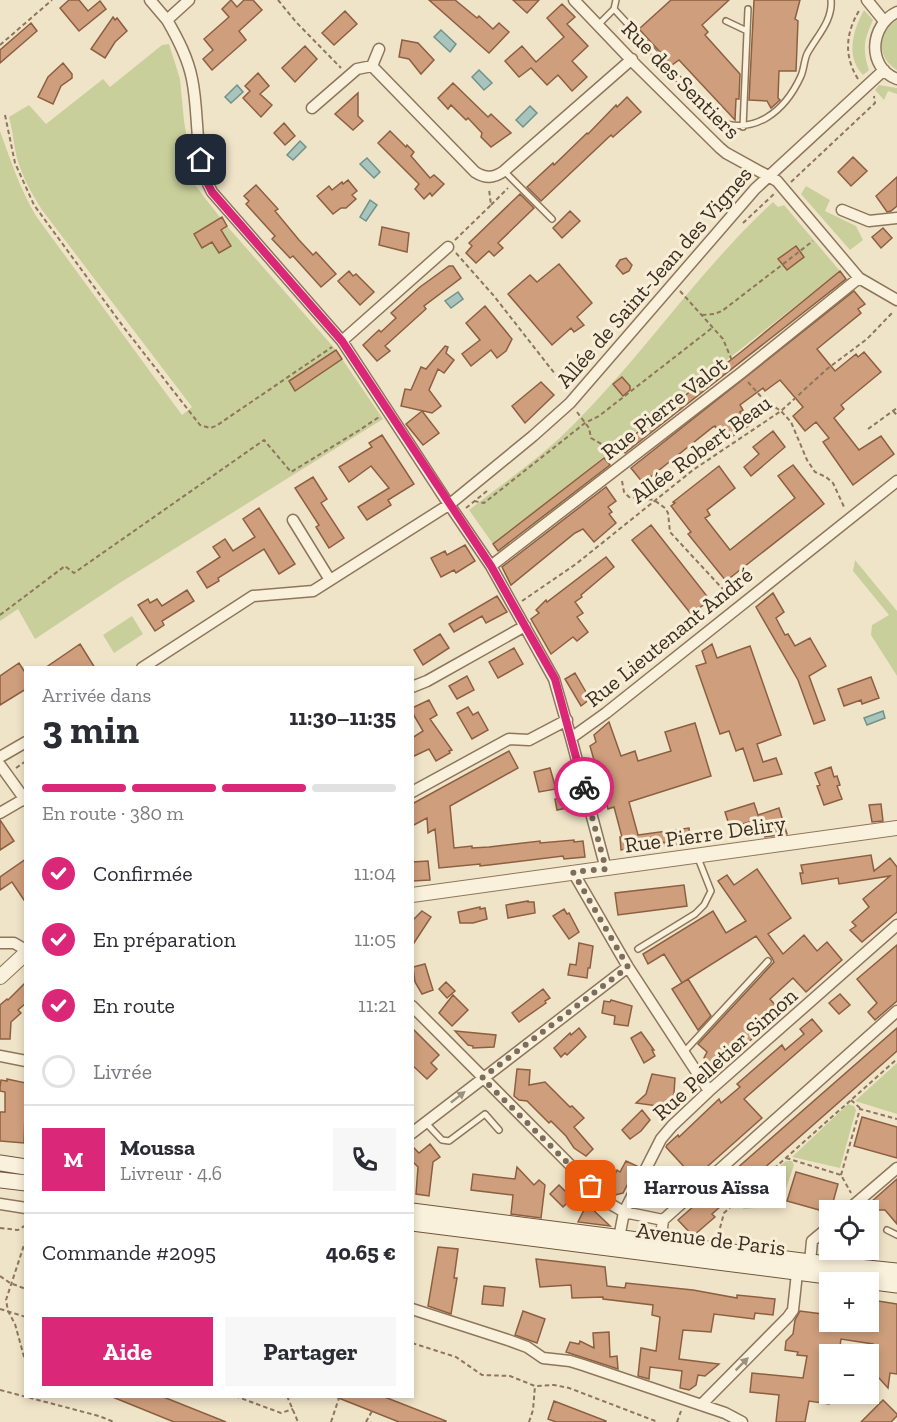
<!DOCTYPE html>
<html lang="fr">
<meta charset="utf-8">
<style>
:root{--surface:#fff;--page:#f7f7f7;--text:#2b2b33;--muted:#7c7c81;--line:#e1e1e2;--accent:#db2777}
body{margin:0;font-family:"Zilla Slab",serif;background:var(--page);color:var(--text);height:100vh;display:flex;flex-direction:column;font-size:22px;white-space:nowrap}
*{box-sizing:border-box;margin:0}
p{font-size:20px;color:var(--muted)}
.icon{flex:none;width:33px;height:33px;fill:none;stroke:currentColor;stroke-width:2;stroke-linecap:round;stroke-linejoin:round}
.map{position:relative;flex:1;overflow:hidden}
.side{position:absolute;left:24px;top:666px;width:390px;height:732px;display:flex;flex-direction:column;background:var(--surface);border-radius:0px;box-shadow:0 3px 9px #0003}
.side>*{flex:none}
.controls{position:absolute;left:819px;top:1200px;display:grid;gap:12px}
.controls a{display:grid;place-items:center;width:60px;height:60px;border-radius:0px;background:var(--surface);box-shadow:0 3px 9px #0003;font-size:30px}
.pin{position:absolute;display:grid;place-items:center;width:51px;height:51px;color:#fff;margin:-26px;border-radius:12px;box-shadow:0 3px 9px #0006}
.courier{position:absolute;display:grid;place-items:center;width:60px;height:60px;margin:-30px;border:4px solid #db2777;border-radius:50%;background:#fff;color:#222;box-shadow:0 2px 8px #0007}
.bubble{position:absolute;height:42px;border-radius:0px;background:var(--surface);box-shadow:0 3px 9px #0003;font-size:20px;font-weight:800;line-height:42px;text-align:center}
.head em{font-style:normal;font-weight:800}
.head div{display:flex;flex-direction:column-reverse}
.head{display:flex;align-items:center;justify-content:space-between;height:102px;padding:0 18px}
h1{font-size:39px;font-weight:800;line-height:45px}
.bar{display:grid;grid-template-columns:repeat(4,1fr);gap:9px 6px;align-content:center;height:72px;padding:0 18px}
.bar i{height:8px;border-radius:4px;background:var(--line)}
.bar .current{background:var(--accent)}
.bar p{grid-column:span 4}
.line{display:flex;align-items:center;gap:15px;padding:0 18px;border-top:2px solid var(--line)}
.line div{flex:1}
.round{display:grid;place-items:center;flex:none;width:63px;height:63px;border-radius:0px;background:var(--page)}
ol{padding:0 18px;list-style:none}
li{display:flex;align-items:center;gap:18px;height:66px}
li p{margin-inline-start:auto}
li .icon{padding:6px;border-radius:50%;background:var(--accent);color:#fff;stroke-width:4}
li:last-child{color:var(--muted)}
li i{width:33px;height:33px;border:3px solid var(--line);border-radius:50%}
.button{display:flex;gap:12px;margin-top:auto;padding:12px 18px}
.button a{flex:1;height:69px;border-radius:0px;background:var(--accent);color:#fff;font-size:24px;font-weight:800;line-height:69px;text-align:center}
.button a+a{background:var(--page);color:var(--text)}
.map>svg:first-child{display:block}
</style>
<div class="map">
<svg width="897" height="1422" viewBox="0 0 897 1422">
<rect width="100%" height="100%" fill="#f0e4c8"/>
<!-- green -->
<path fill="#c9cf9b" d="M864,10L873,20C864,40 862,49 869,70L863,75C845,57 853,30 864,10Z
M897,20V70C876,58 877,32 897,20Z
M169,44L180,79L184,121L195,185L226,225L336,350L383,419L118,584L35,639L18,609L0,621V131C11,161 20,189 36,216L182,415L192,407L42,210C31,193 18,169 15,149C13,138 12,128 9,117L29,105L46,124L103,79L110,87L162,45Z
M879,85L897,88V94L888,91L884,100L875,90Z
M806,186L830,200L825,211L856,226L863,240L850,250L801,194Z
M773,202L778,207L784,205L840,271L493,544L469,510C505,482 543,456 575,423C645,353 700,269 773,202Z
M855,560L897,611V676L871,635L872,625L889,615L853,571Z
M132,616L143,634L114,653L103,635Z
M897,1063V1114L855,1101Z
M848,1104L854,1106L856,1110L840,1168L792,1157Z
M786,1161H792L794,1165L780,1206L744,1209L741,1207L740,1202Z"/>
<!-- water -->
<path fill="#a9c4bc" stroke="#6f938a" stroke-width="1.5" d="M441,30L456,44L450,52L434,37Z
M479,70L492,83L484,90L472,77Z
M237,85L243,92L231,103L225,97Z
M530,106L537,113L523,127L516,120Z
M300,141L306,147L293,160L287,155Z
M367,158L380,172L374,178L360,164Z
M370,200L377,205L366,221L360,217Z
M458,292L463,299L451,308L445,301Z
M883,711L885,718L867,725L864,718Z"/>
<!-- building -->
<path fill="#cf9f7d" stroke="#8d5f41" stroke-width="1.5" d="M69,0H79L88,11L100,1L106,9L79,31L60,8Z
M231,0L237,7L244,0H253L262,10L239,31L246,40L212,70L203,59L213,50L204,39L229,17L222,9Z
M429,0H455L477,18L479,16L493,29L499,23L509,32L489,53Z
M513,0H539L527,13Z
M671,0H729L702,25L708,32L705,35L740,74L739,99H736L735,120L679,60L672,65L639,29Z
M754,0H800L795,19L798,21L796,71H779L778,98L780,100L771,108L767,101L749,100Z
M562,4L575,17L567,24L588,46L572,61L587,77L572,91L558,75L547,85L531,68L519,77L505,61L522,46L536,62L564,37L547,18Z
M345,11L357,24L334,45L322,33Z
M113,17L115,20L117,18L127,31L115,42L105,58L91,49Z
M31,23L37,31L0,63V50Z
M402,40L418,43L434,60L421,74L409,59L399,57Z
M305,46L317,59L295,82L282,68Z
M63,63L72,74V78L61,86L53,104L38,97L48,77Z
M258,73L269,86L260,94L272,105L261,117L243,98L250,91L245,86Z
M453,83L488,117L491,114L511,133L491,147L481,137L482,133L468,118L466,120L451,105L448,109L438,98Z
M358,93V116L363,121L353,130L335,114Z
M627,97L641,112L613,137L611,135L541,201L527,187L553,163L554,165L587,133L588,134L616,105L617,107Z
M284,123L295,136L285,145L274,133Z
M390,131L406,147L407,145L414,152L411,156L430,178L434,175L444,184L432,196L430,193L424,199L415,189L419,184L378,143Z
M853,157L867,171L851,186L838,172Z
M897,177V206L891,211L887,212L876,196Z
M348,180L357,191L352,195L356,199L346,208H341L333,214L317,196L329,186L332,190L342,182L343,184Z
M256,185L278,209L275,211L299,240L313,255L316,252L336,274L321,287L293,256L290,258L272,239L275,236L246,204L249,201L244,196Z
M520,194L534,208L498,243L503,248L494,256L489,251L476,263L466,253L472,246L469,243Z
M570,211L580,221L562,238L553,228Z
M222,217L227,226L221,230L231,246L219,253L212,242L202,248L194,234Z
M382,227L409,233L407,252L379,245Z
M883,228L892,238L881,248L872,237Z
M796,246L804,257L787,270L778,259Z
M626,258L632,265L629,271L623,274L616,266L620,260Z
M559,264L592,303L577,317L584,325L574,332L571,328L552,345L508,294L530,275L537,282Z
M449,266H453L461,278L424,306L426,309L385,346L390,351L377,361L363,345L379,330L381,332L396,318L391,313L420,287Z
M349,271L353,276L356,274L374,292L360,305L338,281Z
M840,271L846,279L625,453L620,446L741,352Z
M854,291L865,304L858,309L861,313L817,349L835,371L856,354L858,357L864,352L881,372L841,405L844,409L834,418L859,450L881,436L894,454L853,485L823,442L829,438L816,422L805,431L793,416L803,407L780,380L765,391L763,388L740,405L743,410L740,412L750,425L725,441L715,426L713,427L643,483L631,468Z
M485,306L512,339L506,351L497,358L491,350L471,366L462,354L480,340L466,323Z
M445,346L448,347L446,353L454,360L444,373L438,369L429,390L441,406L432,413L401,406L405,389L411,390L421,367L426,369Z
M336,350L342,359L295,391L289,381Z
M622,377L630,386V390L623,396L613,384Z
M541,382L554,395L525,423L512,406Z
M422,411L439,433L423,445L406,424Z
M773,431L785,447L751,476L744,467L759,454L753,447Z
M382,435L414,484L388,500L391,505L367,520L358,507L389,488L371,466L349,482L339,467L372,447L369,443Z
M604,458L610,465L498,551L493,544Z
M793,465L824,504L726,581L688,534L691,532L671,506L675,503L673,502L719,466L735,488L707,510L710,515L705,518L730,550L795,498L778,476Z
M313,477L327,499L321,503L344,538L329,548L316,527L319,525L295,488Z
M606,487L616,501L608,507L612,512L609,514L616,523L594,542L583,529L575,533L511,585L502,567Z
M259,508L295,564L279,574L264,549L218,578L219,581L207,588L197,572L220,557L213,547L225,539L233,551L255,537L243,519Z
M651,525L710,600L691,614L632,540Z
M465,545L475,561L456,573L454,570L441,577L431,558L445,551L447,555Z
M606,557L614,567L581,595L582,597L575,602L583,613L577,617L588,632L577,641L573,637L551,654L531,619L539,613L536,610L546,600L547,602Z
M187,590L194,601L162,621L164,625L155,631L138,605L148,599L150,603L157,599L162,606Z
M773,593L784,612L776,618L785,635L788,634L795,646L810,638L826,666L809,676L825,720L814,724L798,680L756,607Z
M497,596L507,612L486,623L482,616L454,632L449,624Z
M440,634L449,648L423,665L414,650Z
M80,644L95,668H45Z
M712,644L717,658L750,646L781,735L757,744L763,762L776,758L782,774L754,781L743,748L736,751L729,731L720,734L696,666L706,663L702,651Z
M514,648L523,664L498,678L489,662Z
M19,663L26,674V689L0,705V676Z
M575,673L590,699L581,706L565,679Z
M467,676L474,690L457,699L449,686Z
M871,677L879,698L862,704L861,700L844,706L838,689Z
M429,700L437,715L430,719L452,750L449,751L450,753L436,761L429,749L412,757V738L423,731L412,712V708Z
M468,707L473,715L478,712L488,730L472,739L457,713Z
M609,722L621,756L635,751L638,761L671,751L665,732L695,723L711,776L629,802L638,835L689,828L690,839L680,840V844L665,846L664,842L641,845V847L621,850L620,837H622L614,807L608,809L590,746L596,742L594,735Z
M509,751L518,768L450,806L454,848L472,846V848L489,847L540,841V843L574,840V842L583,841L585,857L564,859L563,856L489,865L480,866V864L439,868L435,829L428,833L427,818L412,826V804Z
M831,767L834,777L837,776L840,785L837,786L842,799L824,805L817,786L820,785L815,773Z
M550,768L556,789L539,792L534,772Z
M568,797L572,807L557,810L555,799Z
M754,803L758,815L779,808L787,834L765,837L759,819L730,828L725,812Z
M881,804L883,821L872,822L869,805Z
M0,820L14,841L0,850Z
M871,855L874,871L890,858L897,867V912L862,942L850,930L856,926L852,922L869,907L863,899L890,876L839,884L838,878L802,884L800,873H803L801,865Z
M26,859V903L12,882L0,890V877Z
M428,861L430,880L412,881V862Z
M757,869L791,918L768,934L783,954L804,935L817,951L827,942L842,960L806,992L793,978L770,999L782,1013L715,1071L704,1058L707,1052L698,1044L774,962L772,958L756,936L682,983L664,954L648,964L643,954L713,911L726,933L746,921L718,881L727,875L734,885Z
M684,885L687,906L618,915L615,893Z
M528,901V902H534L535,913L508,918L506,905Z
M480,907V909L485,908L487,919L473,923H460L458,912Z
M564,909L567,914L569,913L579,932L569,939L553,916Z
M422,911L431,917L412,946V921Z
M579,943L593,946L590,968H588L587,978L568,975L570,964L576,965Z
M897,945V1001L875,1020L868,1012L877,1003L857,979Z
M425,964L433,990L422,994L415,982L413,967Z
M688,979L711,1016L698,1030L672,989Z
M446,982L455,991L447,998L439,989Z
M25,983V1004L18,1010L21,1013L11,1022L10,1039H0V1005L7,999L8,1000Z
M543,989L550,998L545,1001L546,1003L519,1022L512,1013Z
M840,994L850,1005L839,1014L829,1003Z
M453,995L468,1010L452,1026L439,1013Z
M611,1000L632,1006L628,1026L614,1024L615,1016L602,1013L604,1001L610,1002Z
M812,1019L822,1031L744,1099L762,1118L682,1189L674,1181L687,1170L666,1147L667,1145L678,1135L679,1137L719,1099L721,1103L740,1087L737,1084L782,1045L785,1050L804,1034L800,1029Z
M412,1028L439,1055L431,1063L437,1069L427,1079L412,1065Z
M579,1028L586,1037L567,1055L565,1053L561,1057L554,1048L570,1033L571,1035Z
M897,1028V1051L712,1214L715,1217L693,1236L678,1220Z
M455,1031L496,1035L494,1047L473,1048V1046L468,1045Z
M641,1032L654,1050H652L655,1056L644,1063L631,1038Z
M517,1069L530,1070L529,1085L545,1082L570,1107L572,1106L584,1118L574,1127L593,1149L586,1156L574,1148L566,1136L551,1121L549,1123L527,1101L519,1100L514,1096Z
M652,1074L675,1078L674,1093L671,1106L665,1105V1107L636,1103L646,1094Z
M7,1079L26,1083L24,1143L0,1141V1112H5V1092L0,1091V1087L1,1080L7,1081Z
M642,1110L650,1120L641,1131L630,1139L622,1130Z
M862,1117L897,1127V1158L854,1146Z
M430,1144L440,1157L433,1162L429,1196L416,1194L418,1167L412,1161V1146L419,1153Z
M626,1161L637,1166L623,1193L611,1196L588,1173L596,1165L612,1181L617,1170L620,1172Z
M517,1167L534,1185L539,1180L545,1185L541,1218L511,1214L513,1195L471,1190L473,1174L515,1179Z
M796,1172L838,1184L830,1213L787,1201Z
M897,1179V1224L885,1210H862Z
M559,1185L565,1191L570,1186L577,1193L563,1207L550,1194Z
M587,1204L610,1226L578,1222Z
M438,1247L458,1249L454,1278H457L451,1314L428,1306Z
M536,1259L605,1267L607,1286L625,1288L626,1283L693,1290L737,1298V1295L775,1299L773,1315L755,1313L754,1319L714,1314L711,1332L683,1330L679,1359L719,1364L705,1376L698,1375L696,1385L689,1390L680,1388L682,1371L650,1367L649,1379L638,1376L641,1348L656,1351L660,1317L652,1315L653,1305L603,1299V1297L572,1298L571,1285L540,1287Z
M484,1286L505,1288L503,1306L482,1304Z
M878,1301L897,1304V1374L890,1373L888,1388L870,1368L873,1344L841,1339L839,1354H830V1361L827,1360L825,1384L830,1385V1394H831L829,1404L809,1401L805,1422H776L779,1395L750,1392L752,1373L803,1378L807,1356L797,1355L798,1352L785,1350L786,1341L793,1334L795,1320L800,1311L830,1315V1322H844V1324L875,1327Z
M523,1311L545,1319L537,1343L515,1335Z
M609,1332L610,1357L617,1356L618,1369L566,1352L570,1342L579,1344L580,1341L594,1348L593,1333Z
M110,1396H161L226,1422H174Z
M382,1396L446,1421V1422H399L336,1397Z
M883,1400L897,1414V1416L891,1422H861Z
M554,1401L606,1421V1422H556L548,1419Z"/>
<g fill="none" stroke-linecap="round" stroke-linejoin="round">
<defs>
<path id="service" d="M614,9L717,121C755,136 785,111 801,76C804,69 804,61 807,54C816,37 833,21 831,0
M726,21L747,31
M598,25L614,9L616,0
M743,127L748,9
M504,171L552,219
M638,949L695,914L704,905L711,891L698,858
M684,1052L768,961
M426,1123L442,1140L449,1141L485,1114L499,1130
M887,1230L897,1235"/>
<path id="minor" d="M150,0L167,20L189,0
M574,0L636,65L720,148L726,153L777,181L859,278L897,300
M867,0L884,21
M897,12C870,25 866,67 897,79
M167,20C178,39 188,58 192,79C200,117 193,157 212,192L342,341L444,497L491,566L554,679L571,738
M372,66L379,49
M312,108L357,69L372,66L475,172C486,179 494,178 504,171L632,59
M842,210L869,221L897,218
M342,341L448,247
M293,520L330,580
M491,566L741,373L859,278
M142,668L253,596L313,591L450,504L533,436L570,403L755,189L884,70
M412,687L427,681L525,626
M0,757L26,742
M0,765L26,801
M412,792L509,739L529,740L567,720
M0,813L24,799
M606,869L571,738L606,713L897,481
M573,872L628,967L709,1091
M0,943H14L26,950
M412,1006L607,1202L624,1212L663,1220
M0,1056L26,1061
M412,1133L628,967
M0,1204L26,1208
M848,1210L897,1168
M619,1238L624,1212L661,1139L672,1126L709,1091L897,925
M660,1243L663,1220L897,1011
M810,1262L812,1241L830,1226
M412,1309L508,1340L527,1347L543,1358L570,1361L583,1365L725,1413L742,1422
M701,1405L788,1317L793,1310L797,1273"/>
<path id="tertiary" d="M412,895L897,828
M0,977L26,953"/>
<path id="secondary" d="M0,1163L26,1167
M0,1180L26,1183
M412,1211L810,1262L897,1271
M412,1223L897,1285"/>
</defs>
<!-- service casing -->
<use href="#service" stroke="#8d765c" stroke-width="8"/>
<!-- minor casing -->
<use href="#minor" stroke="#8d765c" stroke-width="13"/>
<!-- tertiary casing -->
<use href="#tertiary" stroke="#8d765c" stroke-width="16"/>
<!-- secondary casing -->
<use href="#secondary" stroke="#6f573f" stroke-width="17"/>
<!-- path -->
<path stroke="#8d765c" stroke-width="2" stroke-dasharray="4.5 3" stroke-linecap="butt" d="M278,0L296,22L341,68
M0,45L52,0
M858,79C843,55 846,32 860,9
M5,115L15,163L34,205L125,329L200,425L210,428L216,426L332,347
M791,182L875,103L874,96
M491,205L508,188
M743,223L774,194
M455,240L491,205L489,189
M456,253L494,296L566,388
M680,291L723,339L733,363
M702,315L714,314L722,311L813,241
M748,382L764,400L781,411L791,422L807,460L815,472L826,477L833,483L845,509
M893,411L897,415
M577,412L589,428L591,438L610,449L615,455
M868,429L897,408
M622,481L624,492L629,497L654,500L665,508L668,513L670,532L732,599
M474,501L484,503L585,423L599,416L712,328
M466,508L487,491
M522,601L576,564L693,470L781,411L827,369L867,339L893,312
M0,615L65,566L74,573L264,440L291,472L358,431L379,417
M16,768L26,761
M851,1100L860,1108
M786,1158L841,1175L851,1193
M841,1175L860,1109L897,1119
M0,1228L18,1230L26,1225
M720,1228L724,1213L897,1059
M26,1239L6,1300L8,1311L15,1324L26,1364
M0,1276L10,1283L26,1289
M0,1309L26,1317
M412,1343L456,1357L482,1375L510,1376L535,1386L554,1385L569,1388L658,1422
M0,1390L99,1416L114,1422
M235,1396L281,1413L293,1409
M287,1396L298,1422
M331,1422L339,1398
M366,1422L372,1411
M529,1422L533,1410L535,1386
M677,1422L681,1411"/>
<!-- service -->
<use href="#service" stroke="#faf1dc" stroke-width="5"/>
<!-- minor -->
<use href="#minor" stroke="#faf1dc" stroke-width="10"/>
<!-- tertiary -->
<use href="#tertiary" stroke="#faf1dc" stroke-width="14"/>
<!-- secondary -->
<use href="#secondary" stroke="#faf1dc" stroke-width="15"/>
</g>
<!-- one-way arrows -->
<defs><path id="oneway-solid" d="M-6-.8H1V-3.2L6.5 0L1 3.2V.8H-6Z" transform="scale(1.5)"/></defs>
<g fill="#9c907e">
<use href="#oneway-solid" transform="translate(458 1097) rotate(-38)"/>
<use href="#oneway-solid" transform="translate(742 1364) rotate(-45)"/>
</g>
<g fill="none" stroke-linecap="round" stroke-linejoin="round">
<!-- done -->
<path stroke="#7c6e5b" stroke-width="6" stroke-dasharray="0 10.8" d="M584,787L606,869L573,872L628,967L482,1078L591,1186"/>
<!-- route -->
<path stroke="#db2777" stroke-width="8" d="M201,160L205,178L212,192L342,341L491,566L555,679L584,787"/>
</g>
<g text-anchor="middle" dominant-baseline="central" stroke-width="6" stroke-linejoin="round" paint-order="stroke">
<!-- street labels -->
<g font-size="22" fill="#3d2e20" stroke="#f7eed8">
<text transform="translate(681 80) rotate(45)">Rue des Sentiers</text>
<text transform="translate(654 277) rotate(-49)">Allée de Saint-Jean des Vignes</text>
<text transform="translate(664 408) rotate(-38)">Rue Pierre Valot</text>
<text transform="translate(701 449) rotate(-36)">Allée Robert Beau</text>
<text transform="translate(669 637) rotate(-39)">Rue Lieutenant André</text>
<text transform="translate(705 834) rotate(-8)">Rue Pierre Deliry</text>
<text transform="translate(725 1054) rotate(-42)">Rue Pelletier Simon</text>
<text transform="translate(711 1239) rotate(7)">Avenue de Paris</text>
</g>
</g>
</svg>
<div class="controls">
<a><svg class="icon" aria-label="locate" viewBox="0 0 24 24"><circle cx="12" cy="12" r="6"/><path d="M12 2v4M12 18v4M2 12h4M18 12h4"/></svg></a>
<a>+</a>
<a>−</a>
</div>
<div class="pin" style="left:591px;top:1186px;background:#ea580c"><svg class="icon" aria-label="bag" viewBox="0 0 24 24"><path d="M5 8h14l-1 12H6zM9 8a3 3 0 0 1 6 0"/></svg></div>
<div class="pin" style="left:201px;top:160px;background:#1f2937"><svg class="icon" aria-label="home" viewBox="0 0 24 24"><path d="M3 11l9-7 9 7M6 9v11h12V9"/></svg></div>
<div class="courier" style="left:584px;top:787px"><svg class="icon" aria-label="bike" viewBox="0 0 24 24"><circle cx="6" cy="16" r="4"/><circle cx="18" cy="16" r="4"/><path d="M6 16l4-8h5l3 8M10 8l3 8H6M13 5h3"/></svg></div>
<div class="bubble" style="left:627px;top:1166px;width:159px">Harrous Aïssa</div>
<section class="side">
<div class="head"><div><h1>3 min</h1><p>Arrivée dans</p></div><em>11:30–11:35</em></div>
<div class="bar"><i class="current"></i><i class="current"></i><i class="current"></i><i></i><p>En route · 380 m</p></div>
<ol>
<li><svg class="icon" aria-label="check" viewBox="0 0 24 24"><path d="M5 12l5 5 9-10"/></svg>Confirmée<p>11:04</p></li>
<li><svg class="icon" aria-label="check" viewBox="0 0 24 24"><path d="M5 12l5 5 9-10"/></svg>En préparation<p>11:05</p></li>
<li><svg class="icon" aria-label="check" viewBox="0 0 24 24"><path d="M5 12l5 5 9-10"/></svg>En route<p>11:21</p></li>
<li><i></i>Livrée</li>
</ol>
<div class="line" style="height:108px"><b class="round" style="background:var(--accent);color:#fff">M</b><div><b>Moussa</b><p>Livreur · 4.6</p></div><a class="round"><svg class="icon" aria-label="phone" viewBox="0 0 24 24"><path d="M5 4h4l2 5-3 2q2 4 5 5l2-3 5 2v4C11 20 4 13 5 4z"/></svg></a></div>
<div class="line" style="height:78px"><div>Commande #2095</div><b>40.65 €</b></div>
<div class="button"><a>Aide</a><a>Partager</a></div>
</section>
</div>
